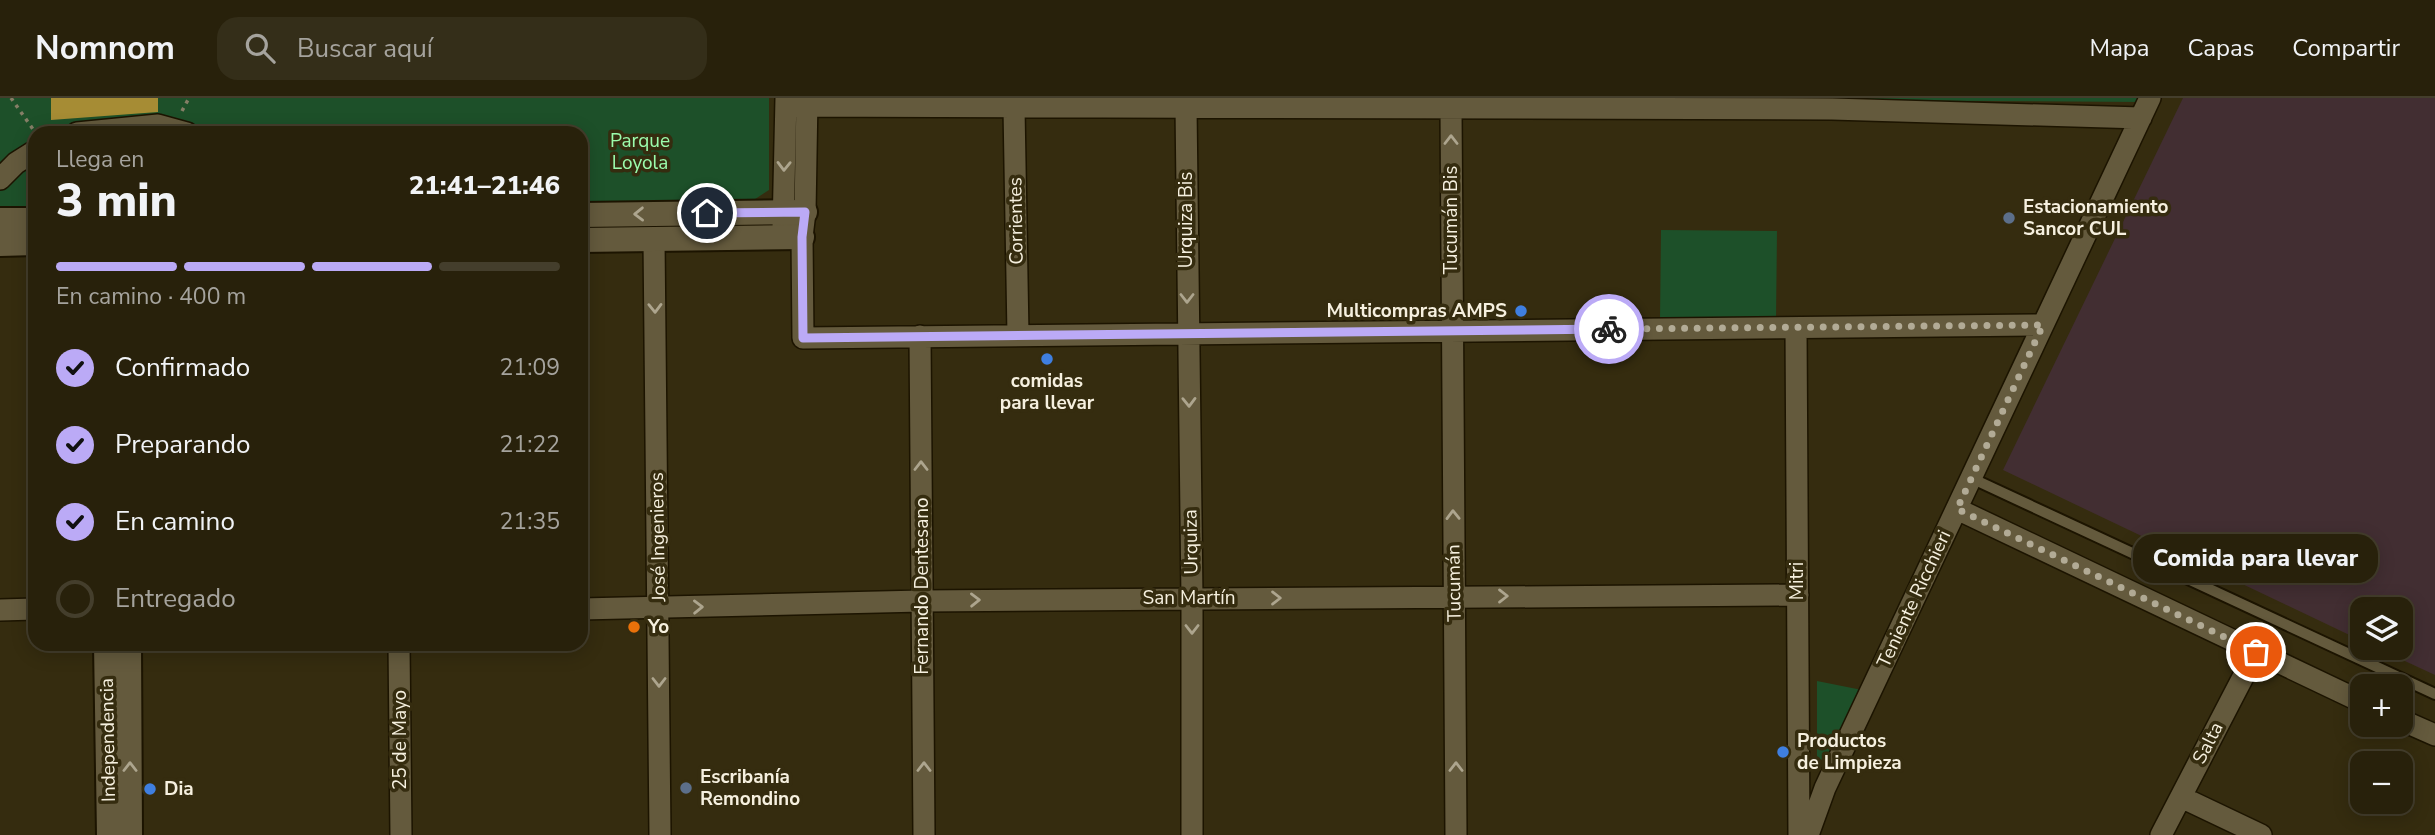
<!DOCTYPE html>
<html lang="es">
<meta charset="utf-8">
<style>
:root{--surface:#28210b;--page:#342e19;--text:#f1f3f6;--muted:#a5a39d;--line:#443e2c;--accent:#bbaaf6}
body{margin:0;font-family:"Nunito Sans",sans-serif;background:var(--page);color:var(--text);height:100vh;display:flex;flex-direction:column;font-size:26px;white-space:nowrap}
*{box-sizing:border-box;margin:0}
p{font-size:23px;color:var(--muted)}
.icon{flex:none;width:38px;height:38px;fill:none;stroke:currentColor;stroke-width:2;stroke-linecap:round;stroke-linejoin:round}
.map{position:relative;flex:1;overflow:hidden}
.panel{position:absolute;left:28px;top:28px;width:560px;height:525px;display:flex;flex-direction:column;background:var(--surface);border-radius:21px;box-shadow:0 4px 18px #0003,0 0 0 2px var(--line)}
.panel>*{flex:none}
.controls{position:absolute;left:2350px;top:499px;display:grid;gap:14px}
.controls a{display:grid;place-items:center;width:63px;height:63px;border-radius:14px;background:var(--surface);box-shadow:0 4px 18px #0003,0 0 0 2px var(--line);font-size:35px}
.pin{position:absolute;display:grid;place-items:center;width:60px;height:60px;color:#fff;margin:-30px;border:4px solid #fff;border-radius:50%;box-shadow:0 2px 7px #0007}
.courier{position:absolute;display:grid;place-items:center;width:70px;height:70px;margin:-35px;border:5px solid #bbaaf6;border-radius:50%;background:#fff;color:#222;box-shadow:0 2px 9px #0007}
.bubble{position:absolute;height:49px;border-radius:21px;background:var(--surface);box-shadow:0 4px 18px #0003,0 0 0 2px var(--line);font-size:23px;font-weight:800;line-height:49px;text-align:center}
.headline em{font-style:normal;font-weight:800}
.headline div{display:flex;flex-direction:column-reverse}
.headline{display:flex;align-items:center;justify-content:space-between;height:119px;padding:0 28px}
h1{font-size:46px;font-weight:800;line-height:52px}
.bar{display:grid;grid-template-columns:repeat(4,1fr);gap:10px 7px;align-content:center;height:84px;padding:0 28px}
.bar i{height:9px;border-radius:5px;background:var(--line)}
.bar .on{background:var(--accent)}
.bar p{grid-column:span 4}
ol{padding:0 28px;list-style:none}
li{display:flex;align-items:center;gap:21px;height:77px}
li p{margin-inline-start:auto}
li .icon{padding:7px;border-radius:50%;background:var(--accent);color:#111;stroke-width:4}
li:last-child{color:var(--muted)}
li i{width:38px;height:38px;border:4px solid var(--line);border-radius:50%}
header{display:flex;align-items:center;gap:42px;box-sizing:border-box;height:98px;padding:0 35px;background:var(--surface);border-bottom:2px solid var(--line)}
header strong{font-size:33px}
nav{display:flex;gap:38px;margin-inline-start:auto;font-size:24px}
.search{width:490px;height:63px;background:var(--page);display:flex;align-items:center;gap:18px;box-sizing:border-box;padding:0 24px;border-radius:21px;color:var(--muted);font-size:26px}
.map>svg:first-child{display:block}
</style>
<header>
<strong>Nomnom</strong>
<div class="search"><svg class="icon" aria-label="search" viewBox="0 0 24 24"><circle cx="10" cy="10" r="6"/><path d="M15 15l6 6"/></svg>Buscar aquí</div>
<nav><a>Mapa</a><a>Capas</a><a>Compartir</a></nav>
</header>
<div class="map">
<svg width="2435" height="737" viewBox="0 0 2435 737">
<rect width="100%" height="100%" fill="#352c0f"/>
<!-- industrial -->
<path fill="#422e32" d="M2183,0H2435V577L2377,550H2401V511H2362V543L2003,372Z"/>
<!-- green -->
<path fill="#1d5029" d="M0,0H769V92L746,107L581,108V35H35V113L0,114Z
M1490,0H2146L2144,4Z
M1661,132L1777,133L1776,223L1660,222Z
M1817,583L1867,593L1830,663L1817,661Z"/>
<!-- building -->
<path fill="#a68c34" d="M51,0H158V14L51,22Z"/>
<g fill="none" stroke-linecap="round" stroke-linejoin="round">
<defs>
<path id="service" d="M1971,380L2435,596"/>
<path id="minor" d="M807,0L805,114L802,139L803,240L2043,227
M786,8L1832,11L2141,20
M1186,9L1192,500V737
M1014,10L1018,237
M1451,11L1456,737
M77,35L158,27L187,35
M0,81L16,65L35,53
M783,131L786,0
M654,142L660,737
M1796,230L1799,737
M920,238L924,737
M1957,411L2362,604
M581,511L922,503L1798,497
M0,512L35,511
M399,546L401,737
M2401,622L2435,637
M2181,699L2261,737
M1808,737L1825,690L2150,0
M2161,737L2256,554"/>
<path id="tertiary" d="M581,117L805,114
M0,122H35
M581,142L802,139
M0,146L35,145
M106,546L109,737
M129,546L130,737"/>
</defs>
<!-- service casing -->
<use href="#service" stroke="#1c1400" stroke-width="14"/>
<!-- minor casing -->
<use href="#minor" stroke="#1c1400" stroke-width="24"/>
<!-- tertiary casing -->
<use href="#tertiary" stroke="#1c1400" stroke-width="28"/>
<!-- path -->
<path stroke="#857e66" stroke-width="3.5" stroke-dasharray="3.5 5" stroke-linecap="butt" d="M11,0L35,34
M182,13L189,0"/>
<!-- service -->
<use href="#service" stroke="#645a3d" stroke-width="10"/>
<!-- minor -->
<use href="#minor" stroke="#645a3d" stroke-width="21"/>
<!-- tertiary -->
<use href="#tertiary" stroke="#645a3d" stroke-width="24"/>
</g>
<!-- one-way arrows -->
<defs><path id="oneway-chevron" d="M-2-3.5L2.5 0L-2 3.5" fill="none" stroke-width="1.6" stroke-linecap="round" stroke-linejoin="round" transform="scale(1.75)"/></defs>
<g stroke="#ada58e">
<use href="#oneway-chevron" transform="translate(1451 42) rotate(-90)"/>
<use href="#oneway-chevron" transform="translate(784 68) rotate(91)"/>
<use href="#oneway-chevron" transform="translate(639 116) rotate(179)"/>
<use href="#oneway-chevron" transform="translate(1187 200) rotate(90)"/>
<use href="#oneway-chevron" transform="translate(655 210) rotate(89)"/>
<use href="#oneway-chevron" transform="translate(1189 304) rotate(89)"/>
<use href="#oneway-chevron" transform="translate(921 368) rotate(-90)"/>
<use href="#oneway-chevron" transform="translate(1453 417) rotate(-91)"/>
<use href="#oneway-chevron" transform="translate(1503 498)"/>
<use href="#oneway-chevron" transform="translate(1276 500)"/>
<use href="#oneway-chevron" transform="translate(975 502) rotate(-1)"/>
<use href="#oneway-chevron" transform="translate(698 509) rotate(-1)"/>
<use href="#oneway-chevron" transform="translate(1192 531) rotate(90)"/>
<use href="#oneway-chevron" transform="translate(659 584) rotate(90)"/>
<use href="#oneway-chevron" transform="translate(130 669) rotate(-90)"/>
<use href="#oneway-chevron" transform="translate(924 669) rotate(-90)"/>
<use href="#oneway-chevron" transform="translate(1456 669) rotate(-90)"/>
</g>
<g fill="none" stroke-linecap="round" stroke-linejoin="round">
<!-- done -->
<path stroke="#b2ab96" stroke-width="7" stroke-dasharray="0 12.6" d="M1609,231L2043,227L1957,411L2256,554"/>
<!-- route -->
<path stroke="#bbaaf6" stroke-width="9" d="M707,115L805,114L802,139L803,240L1609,231"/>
</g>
<!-- markers -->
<g fill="#5c6f8a" stroke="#352c0f" stroke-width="2.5">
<circle cx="2009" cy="120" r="7"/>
<circle cx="686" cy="690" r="7"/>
</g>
<g fill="#3f7fe0" stroke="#352c0f" stroke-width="2.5">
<circle cx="1521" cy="213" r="7"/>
<circle cx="1047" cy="261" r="7"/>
<circle cx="1783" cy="654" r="7"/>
<circle cx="150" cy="691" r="7"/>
</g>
<circle fill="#e8710a" stroke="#352c0f" stroke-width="2.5" cx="634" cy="529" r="7"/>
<g text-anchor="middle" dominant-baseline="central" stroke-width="7" stroke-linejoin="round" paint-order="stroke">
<!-- park labels -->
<g font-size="19" fill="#9bfbac" stroke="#352c0f">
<text x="640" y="43">Parque<tspan x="640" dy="22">Loyola</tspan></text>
</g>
<!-- poi labels -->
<g font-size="19" font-weight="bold" fill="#f6f0df" stroke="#352c0f" text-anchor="start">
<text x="2023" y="109">Estacionamiento<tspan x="2023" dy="22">Sancor CUL</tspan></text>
<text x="1507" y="213" text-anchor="end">Multicompras AMPS</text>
<text x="1047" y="283" text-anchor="middle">comidas<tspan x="1047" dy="22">para llevar</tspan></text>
<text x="648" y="529">Yo</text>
<text x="1797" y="643">Productos<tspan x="1797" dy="22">de Limpieza</tspan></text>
<text x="700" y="679">Escribanía<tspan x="700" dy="22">Remondino</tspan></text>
<text x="164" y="691">Dia</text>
</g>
<!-- street labels -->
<g font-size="19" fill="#f6f0df" stroke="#352c0f">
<text transform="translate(1186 122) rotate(-90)">Urquiza Bis</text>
<text transform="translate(1451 122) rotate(-90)">Tucumán Bis</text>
<text transform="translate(1016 123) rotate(-91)">Corrientes</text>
<text transform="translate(658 439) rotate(-91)">José Ingenieros</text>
<text transform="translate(1191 444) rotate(-91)">Urquiza</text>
<text transform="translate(1797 483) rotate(-90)">Mitri</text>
<text transform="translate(1454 485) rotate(-91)">Tucumán</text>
<text transform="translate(922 488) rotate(-90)">Fernando Dentesano</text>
<text x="1189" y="500">San Martín</text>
<text transform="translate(1914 501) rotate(-65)">Teniente Ricchieri</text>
<text transform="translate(108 642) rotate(-91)">Independencia</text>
<text transform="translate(400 642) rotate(-90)">25 de Mayo</text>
<text transform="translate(2208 645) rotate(-63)">Salta</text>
</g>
</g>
</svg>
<div class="controls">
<a><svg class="icon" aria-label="layers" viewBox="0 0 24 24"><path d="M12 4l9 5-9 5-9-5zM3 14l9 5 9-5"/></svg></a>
<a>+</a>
<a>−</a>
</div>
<div class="pin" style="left:2256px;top:554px;background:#ea580c"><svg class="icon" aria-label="bag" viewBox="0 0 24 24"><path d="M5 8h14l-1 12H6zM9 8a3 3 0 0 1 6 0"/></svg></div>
<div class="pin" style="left:707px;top:115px;background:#1f2937"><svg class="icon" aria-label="home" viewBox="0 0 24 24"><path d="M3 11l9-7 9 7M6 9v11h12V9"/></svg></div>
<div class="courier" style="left:1609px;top:231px"><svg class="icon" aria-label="bike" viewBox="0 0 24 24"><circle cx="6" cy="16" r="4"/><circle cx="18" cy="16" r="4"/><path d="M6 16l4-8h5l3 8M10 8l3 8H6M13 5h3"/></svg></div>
<div class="bubble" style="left:2133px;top:436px;width:245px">Comida para llevar</div>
<section class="panel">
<div class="headline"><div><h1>3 min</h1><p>Llega en</p></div><em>21:41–21:46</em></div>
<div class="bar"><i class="on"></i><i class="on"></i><i class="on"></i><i></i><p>En camino · 400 m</p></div>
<ol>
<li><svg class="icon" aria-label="check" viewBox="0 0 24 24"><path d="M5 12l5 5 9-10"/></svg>Confirmado<p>21:09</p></li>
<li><svg class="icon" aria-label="check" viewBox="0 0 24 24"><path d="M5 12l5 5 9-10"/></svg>Preparando<p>21:22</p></li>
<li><svg class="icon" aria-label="check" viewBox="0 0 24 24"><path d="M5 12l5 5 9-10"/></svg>En camino<p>21:35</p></li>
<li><i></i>Entregado</li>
</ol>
</section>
</div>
